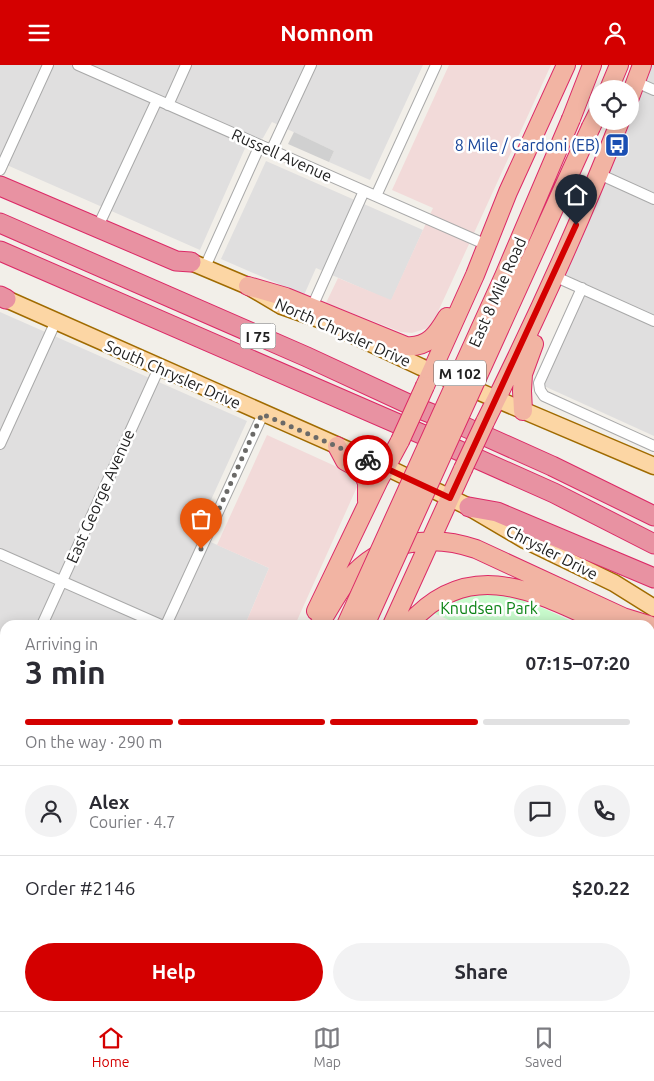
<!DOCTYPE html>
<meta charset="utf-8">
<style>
:root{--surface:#fff;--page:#f2f2f3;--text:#2b2b33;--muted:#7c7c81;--line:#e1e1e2;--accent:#d40000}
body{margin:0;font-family:Ubuntu,sans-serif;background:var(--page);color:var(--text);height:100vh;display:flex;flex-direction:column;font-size:19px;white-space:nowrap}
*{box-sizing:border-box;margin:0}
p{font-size:16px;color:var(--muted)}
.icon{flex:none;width:28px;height:28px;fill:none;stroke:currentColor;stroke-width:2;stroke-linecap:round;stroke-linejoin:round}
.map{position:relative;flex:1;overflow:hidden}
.sheet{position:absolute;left:0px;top:555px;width:655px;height:391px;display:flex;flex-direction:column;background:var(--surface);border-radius:15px 15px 0 0;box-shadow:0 2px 12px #0003}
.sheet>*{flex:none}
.controls{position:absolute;left:589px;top:15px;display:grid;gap:10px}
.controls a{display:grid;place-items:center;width:50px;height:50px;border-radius:50%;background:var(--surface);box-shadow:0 2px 12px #0003;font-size:25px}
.pin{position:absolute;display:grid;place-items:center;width:42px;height:42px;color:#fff;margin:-51px -21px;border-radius:50% 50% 50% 0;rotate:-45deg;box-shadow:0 0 5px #0007}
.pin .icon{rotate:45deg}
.courier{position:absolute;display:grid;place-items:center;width:50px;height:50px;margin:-25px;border:4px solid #d40000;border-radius:50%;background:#fff;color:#222;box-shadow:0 1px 6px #0007}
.summary em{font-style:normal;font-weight:700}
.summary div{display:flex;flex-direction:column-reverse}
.summary{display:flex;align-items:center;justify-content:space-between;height:85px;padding:0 25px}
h1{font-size:32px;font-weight:700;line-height:38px}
.bar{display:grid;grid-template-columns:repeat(4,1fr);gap:8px 5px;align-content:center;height:60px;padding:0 25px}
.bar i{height:6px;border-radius:4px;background:var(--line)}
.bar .current{background:var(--accent)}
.bar p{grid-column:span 4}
.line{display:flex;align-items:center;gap:12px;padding:0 25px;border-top:1px solid var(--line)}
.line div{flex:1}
.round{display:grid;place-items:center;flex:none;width:52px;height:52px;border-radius:26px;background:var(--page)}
.primary-button{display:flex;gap:10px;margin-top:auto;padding:10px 25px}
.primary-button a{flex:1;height:58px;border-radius:30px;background:var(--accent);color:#fff;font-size:20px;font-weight:700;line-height:58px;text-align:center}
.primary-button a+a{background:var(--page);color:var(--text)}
header{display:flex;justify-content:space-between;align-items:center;height:65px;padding:0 25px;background:var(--accent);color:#fff;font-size:22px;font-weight:700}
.tab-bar{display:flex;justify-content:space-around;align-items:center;height:70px;border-top:1px solid var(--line);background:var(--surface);font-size:14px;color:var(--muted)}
.tab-bar a{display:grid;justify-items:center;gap:2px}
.tab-bar .current{color:var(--accent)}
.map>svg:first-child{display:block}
</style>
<header><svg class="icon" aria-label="menu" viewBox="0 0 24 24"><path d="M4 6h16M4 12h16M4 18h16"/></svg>Nomnom<svg class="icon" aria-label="person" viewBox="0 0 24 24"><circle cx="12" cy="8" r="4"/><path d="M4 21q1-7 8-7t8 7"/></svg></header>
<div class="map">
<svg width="654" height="946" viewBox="0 0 654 946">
<rect width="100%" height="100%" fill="#f2efe9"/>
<!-- residential -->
<path fill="#e0dfdf" d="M0,0H423L370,115L329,97L334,86L272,57L263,73L246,81L200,185L0,97Z
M648,0H654V371L544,321L588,221L563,208L625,56H630V44Z
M266,96L423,165L391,236L316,203L304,230L221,194Z
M0,247L247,356L195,470L269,503L245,560H5V895L2,894L0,898Z
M650,670L654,671V946H177L180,941H650Z
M0,933L5,936V941H17L27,946H0Z"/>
<!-- commercial -->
<path fill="#f2dad9" d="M449,0H551L431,262L412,268L401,267L326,238L338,213L391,235L433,143L392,125Z
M267,370L346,406L354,415L357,422L295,560H245L269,503L217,480Z
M17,941H84L82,946H28Z"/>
<!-- religious -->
<path fill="#d0d0d0" d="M294,67L334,86L329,97L288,79Z"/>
<!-- grass -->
<path fill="#cdebb0" d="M650,592L654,594V646L650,644Z"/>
<!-- park -->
<path fill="#c8facc" d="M496,527L523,534L580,560H460L429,546L459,531Z"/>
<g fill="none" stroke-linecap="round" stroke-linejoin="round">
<defs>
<path id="minor" d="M78,0L487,180
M636,17L654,25
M168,40L186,0
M271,86L311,0
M0,105L48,0
M599,109L654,134
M376,131L436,0
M101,155L157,35
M205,202L260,80
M554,211L654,256
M582,223L539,318L540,325L544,331L654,381
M312,246V242L364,126
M0,379L56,256
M0,489L161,560
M42,560L159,303
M166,560L263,349
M0,653L5,642
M650,660L654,662
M650,685L654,676
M0,776L5,778
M650,784L654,786
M650,915L654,916
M0,927L5,916
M416,941L427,946
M531,946L533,941"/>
<path id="primary" d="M191,197L248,221L282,241L319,254L421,302L654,401
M6,234L386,402L469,442L525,475L614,518L654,543"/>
<path id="trunk" d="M609,24L619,0
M630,32L642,0
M571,54L592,0
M591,62L598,48
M248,221L286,232L406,281C428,283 437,269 447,252
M425,321L475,210L508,127L566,0
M523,346L522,326L523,309L534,279
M485,357C534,259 580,158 620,56
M337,381L345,396L358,403L365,413L367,418V436
M316,546L379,415L400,376
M319,560C329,545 337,528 349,514C381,476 430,468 476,484L623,552L649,560
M392,560L463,404
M408,560C470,489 537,528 607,560
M650,580L654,581
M94,946L97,941
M111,946L114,941
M162,946L168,941"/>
<path id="motorway" d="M0,121L176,196L191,197
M0,158L307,292L415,342L465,362L552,401L654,451
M0,186L426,371L554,428L654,479
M0,231L6,234
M469,442L497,447L654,513"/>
</defs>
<!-- minor casing -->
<use href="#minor" stroke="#a9a9a9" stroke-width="12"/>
<!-- primary casing -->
<use href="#primary" stroke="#a06b00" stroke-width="19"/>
<!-- trunk casing -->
<use href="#trunk" stroke="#dc2a67" stroke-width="20"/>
<!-- motorway casing -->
<use href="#motorway" stroke="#dc2a67" stroke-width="21"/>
<!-- minor -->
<use href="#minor" stroke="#fff" stroke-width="10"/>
<!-- primary -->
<use href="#primary" stroke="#fcd6a4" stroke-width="16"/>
<!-- trunk -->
<use href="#trunk" stroke="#f2b4a3" stroke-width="18"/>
<!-- motorway -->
<use href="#motorway" stroke="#e892a2" stroke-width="19"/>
<defs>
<path id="trunk-bridge" d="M400,376L425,321
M463,404L485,357
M346,560L504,211L571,54
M365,560L591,62"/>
</defs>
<!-- trunk-bridge casing -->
<use href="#trunk-bridge" stroke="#dc2a67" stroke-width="20" stroke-linecap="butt"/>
<!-- trunk-bridge -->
<use href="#trunk-bridge" stroke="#f2b4a3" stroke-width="18"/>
</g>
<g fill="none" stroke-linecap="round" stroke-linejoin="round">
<!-- done -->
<path stroke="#6b6a68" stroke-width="5" stroke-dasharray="0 9" d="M201,484L262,349L368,395"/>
<!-- route -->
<path stroke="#d40000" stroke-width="6" d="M368,395L450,433L576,160"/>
</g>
<!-- icons -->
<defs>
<symbol id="bus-square" viewBox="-11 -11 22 22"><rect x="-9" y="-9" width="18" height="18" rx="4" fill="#1a4fb4" stroke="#fff"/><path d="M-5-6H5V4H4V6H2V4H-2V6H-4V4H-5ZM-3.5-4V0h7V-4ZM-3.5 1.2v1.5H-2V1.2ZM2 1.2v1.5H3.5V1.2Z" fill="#fff"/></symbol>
</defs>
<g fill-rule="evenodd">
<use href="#bus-square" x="603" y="66" width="28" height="28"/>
</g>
<g text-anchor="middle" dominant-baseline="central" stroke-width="5" stroke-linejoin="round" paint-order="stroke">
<!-- shield labels -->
<g fill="#fff" stroke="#646464" stroke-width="1">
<rect x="240.5" y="258.5" width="35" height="25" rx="4"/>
<rect x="434" y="295.5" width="52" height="25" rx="4"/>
</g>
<g font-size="15" font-weight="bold" fill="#222">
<text x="258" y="271">I 75</text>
<text x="460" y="308">M 102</text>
</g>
<!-- transit labels -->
<g font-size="16" fill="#164399" stroke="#fff" text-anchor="end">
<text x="600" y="80">8 Mile / Cardoni (EB)</text>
</g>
<!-- street labels -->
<g font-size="16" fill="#222" stroke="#fff">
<text transform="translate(282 90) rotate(24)">Russell Avenue</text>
<text transform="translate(497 227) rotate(-66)">East 8 Mile Road</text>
<text transform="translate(343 267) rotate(24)">North Chrysler Drive</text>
<text transform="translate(173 309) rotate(24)">South Chrysler Drive</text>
<text transform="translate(100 431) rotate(-66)">East George Avenue</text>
<text transform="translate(552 487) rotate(27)">Chrysler Drive</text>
</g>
<!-- park labels -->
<g font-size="16" fill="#0c8416" stroke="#fff">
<text x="489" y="543">Knudsen Park</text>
</g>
</g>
</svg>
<div class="controls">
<a><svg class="icon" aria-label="locate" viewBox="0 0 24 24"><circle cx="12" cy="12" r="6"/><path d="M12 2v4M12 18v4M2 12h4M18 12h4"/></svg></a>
</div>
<div class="pin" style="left:201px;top:484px;background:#ea580c"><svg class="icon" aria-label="bag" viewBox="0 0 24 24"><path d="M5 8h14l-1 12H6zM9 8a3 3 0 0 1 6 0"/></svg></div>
<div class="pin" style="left:576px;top:160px;background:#1f2937"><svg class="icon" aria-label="home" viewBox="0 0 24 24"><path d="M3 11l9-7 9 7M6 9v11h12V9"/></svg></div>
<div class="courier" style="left:368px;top:395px"><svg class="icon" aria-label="bike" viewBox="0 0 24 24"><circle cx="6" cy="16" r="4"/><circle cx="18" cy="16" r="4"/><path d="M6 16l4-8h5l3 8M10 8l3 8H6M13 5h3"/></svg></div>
<section class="sheet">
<div class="summary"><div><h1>3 min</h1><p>Arriving in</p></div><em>07:15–07:20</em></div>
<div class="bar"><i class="current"></i><i class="current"></i><i class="current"></i><i></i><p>On the way · 290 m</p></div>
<div class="line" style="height:90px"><a class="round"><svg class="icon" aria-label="person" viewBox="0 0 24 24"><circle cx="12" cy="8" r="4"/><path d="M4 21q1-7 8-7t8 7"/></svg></a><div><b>Alex</b><p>Courier · 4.7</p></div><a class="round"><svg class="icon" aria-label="chat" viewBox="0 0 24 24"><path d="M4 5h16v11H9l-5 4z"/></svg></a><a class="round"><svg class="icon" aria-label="phone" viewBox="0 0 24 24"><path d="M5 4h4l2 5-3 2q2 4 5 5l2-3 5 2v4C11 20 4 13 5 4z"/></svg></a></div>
<div class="line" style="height:65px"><div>Order #2146</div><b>$20.22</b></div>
<div class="primary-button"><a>Help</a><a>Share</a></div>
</section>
</div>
<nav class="tab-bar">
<a class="current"><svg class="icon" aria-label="home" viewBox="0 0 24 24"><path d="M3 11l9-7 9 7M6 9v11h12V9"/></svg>Home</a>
<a><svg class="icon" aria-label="map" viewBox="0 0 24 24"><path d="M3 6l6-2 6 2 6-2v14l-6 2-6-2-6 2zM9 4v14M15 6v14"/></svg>Map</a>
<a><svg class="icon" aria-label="saved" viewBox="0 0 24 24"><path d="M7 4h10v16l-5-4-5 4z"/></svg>Saved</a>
</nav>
